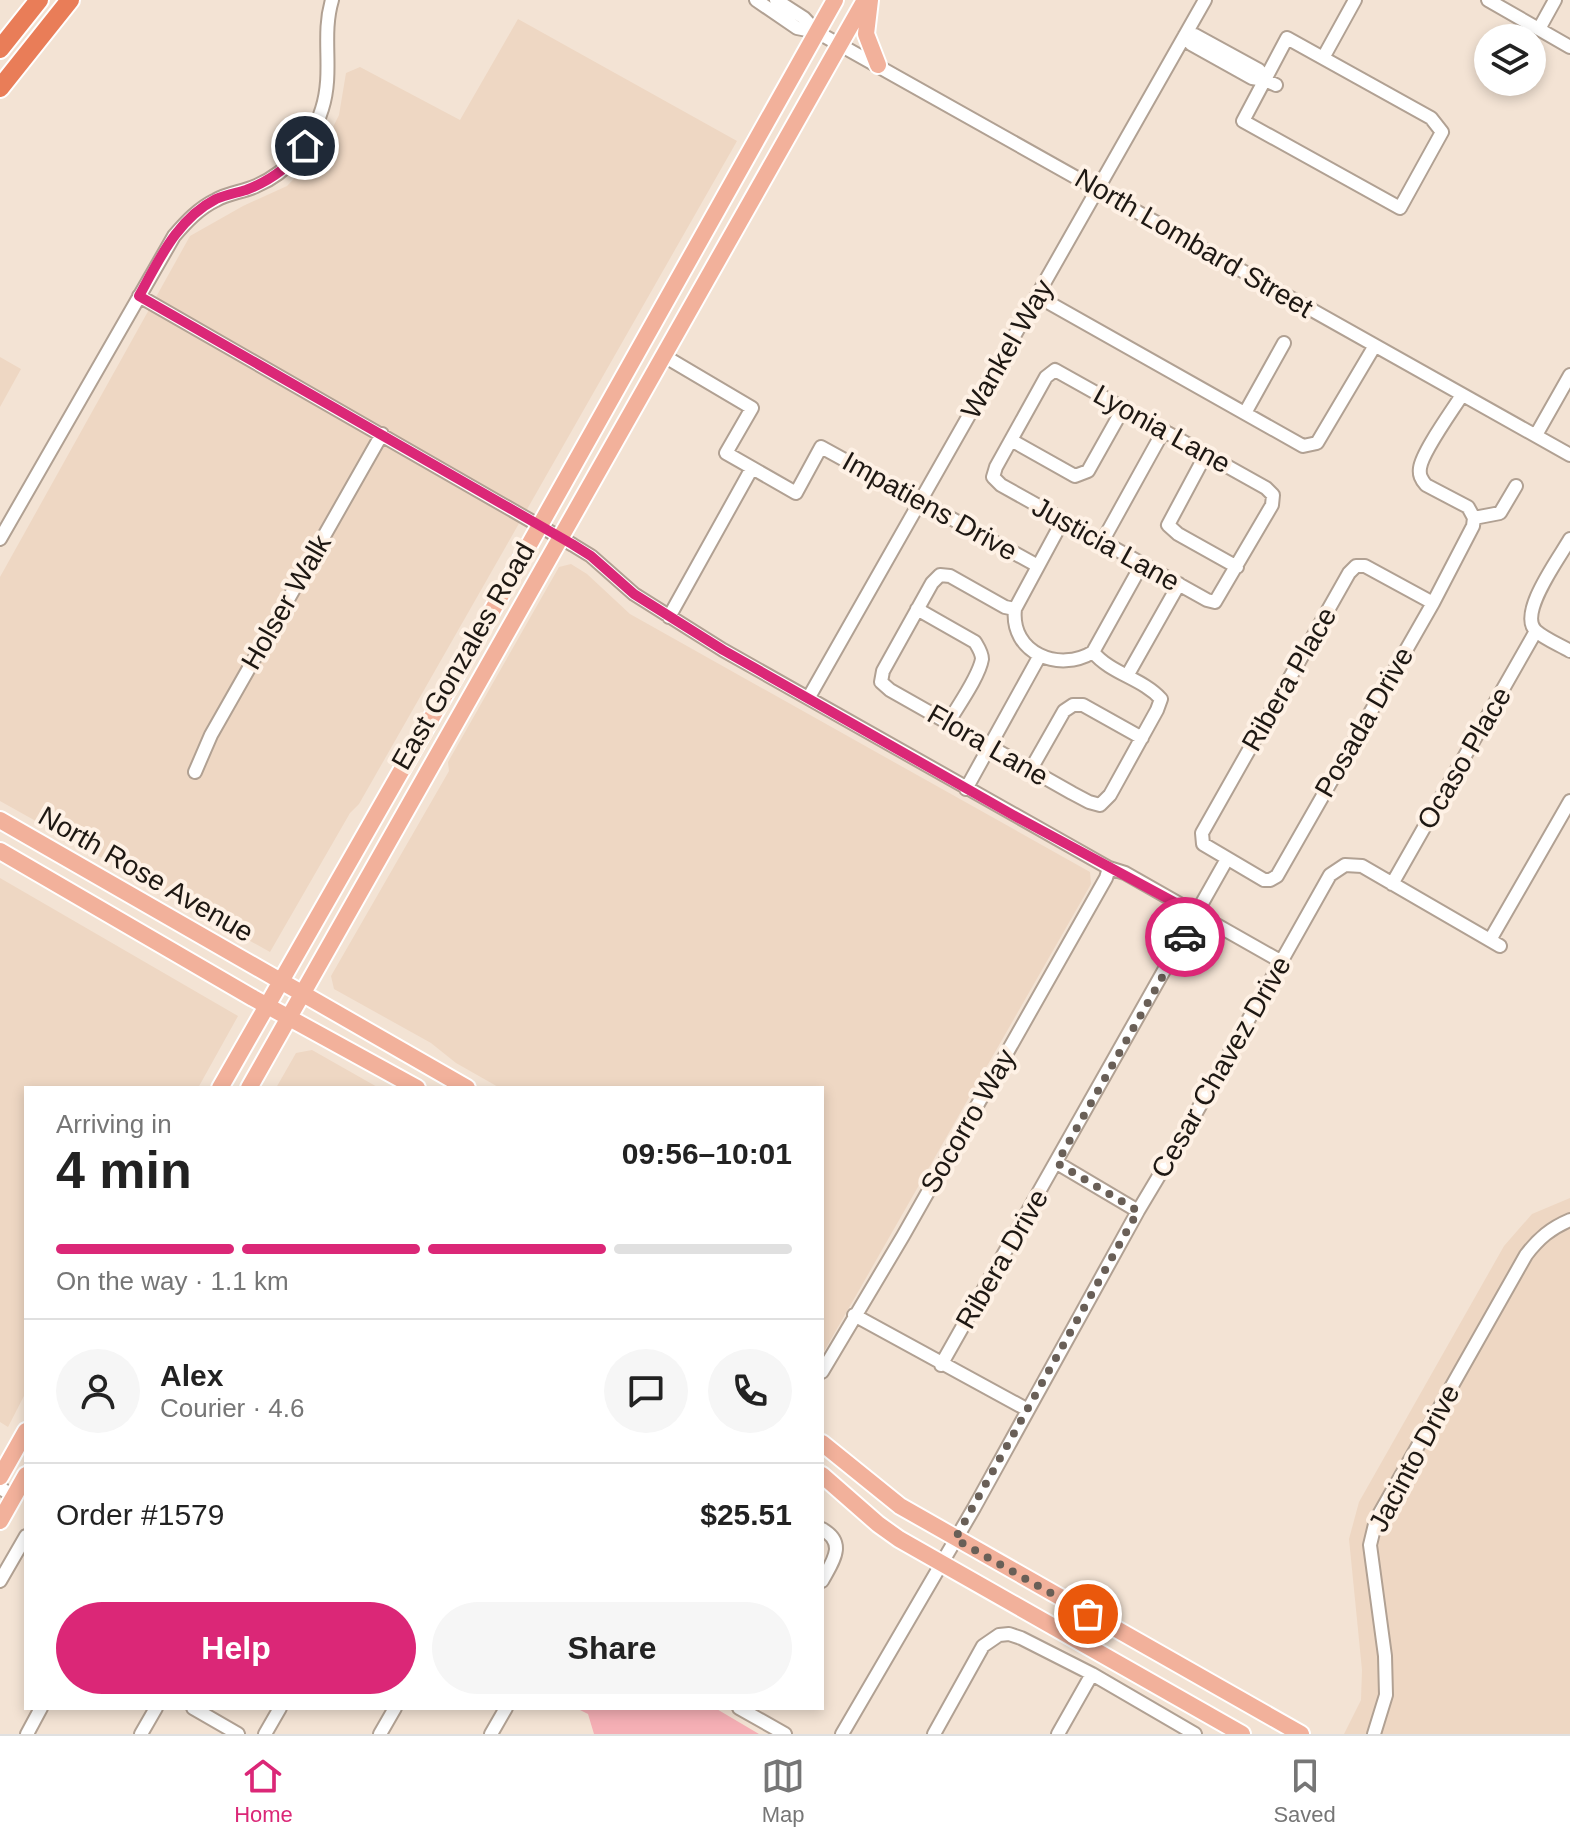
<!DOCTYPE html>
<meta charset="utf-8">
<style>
:root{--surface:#fff;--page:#f6f6f6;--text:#222;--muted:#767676;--line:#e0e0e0;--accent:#db2777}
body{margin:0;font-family:Helvetica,sans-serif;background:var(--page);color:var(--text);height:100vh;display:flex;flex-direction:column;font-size:30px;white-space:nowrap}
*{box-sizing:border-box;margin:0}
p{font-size:26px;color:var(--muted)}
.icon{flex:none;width:44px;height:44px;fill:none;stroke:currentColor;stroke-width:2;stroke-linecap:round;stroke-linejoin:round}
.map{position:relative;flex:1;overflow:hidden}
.drawer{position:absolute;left:24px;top:1086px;width:800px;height:624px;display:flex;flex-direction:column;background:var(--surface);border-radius:0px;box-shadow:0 4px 12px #0003}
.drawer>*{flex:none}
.buttons{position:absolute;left:1474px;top:24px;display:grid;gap:16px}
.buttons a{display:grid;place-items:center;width:72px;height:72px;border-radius:50%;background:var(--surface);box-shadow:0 4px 12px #0003;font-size:40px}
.pin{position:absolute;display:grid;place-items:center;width:68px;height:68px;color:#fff;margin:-34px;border:4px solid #fff;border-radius:50%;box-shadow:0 2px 8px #0007}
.courier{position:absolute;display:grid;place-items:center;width:80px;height:80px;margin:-40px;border:6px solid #db2777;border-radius:50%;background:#fff;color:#222;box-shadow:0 2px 10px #0007}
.overview em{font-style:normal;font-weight:700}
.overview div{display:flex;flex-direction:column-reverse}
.overview{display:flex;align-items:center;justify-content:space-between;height:136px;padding:0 32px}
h1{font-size:52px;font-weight:700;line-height:60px}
.bar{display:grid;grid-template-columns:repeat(4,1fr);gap:12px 8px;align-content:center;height:96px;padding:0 32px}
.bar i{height:10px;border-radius:6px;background:var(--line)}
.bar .active{background:var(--accent)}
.bar p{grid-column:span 4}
.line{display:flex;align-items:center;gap:20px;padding:0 32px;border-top:2px solid var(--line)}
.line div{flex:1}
.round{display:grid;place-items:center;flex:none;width:84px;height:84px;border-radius:42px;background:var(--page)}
.primary-button{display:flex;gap:16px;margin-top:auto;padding:16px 32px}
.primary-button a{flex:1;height:92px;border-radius:48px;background:var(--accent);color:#fff;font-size:32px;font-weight:700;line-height:92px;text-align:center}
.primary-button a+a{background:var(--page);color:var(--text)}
.tab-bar{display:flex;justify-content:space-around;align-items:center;height:112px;border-top:2px solid var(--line);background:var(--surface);font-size:22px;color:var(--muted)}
.tab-bar a{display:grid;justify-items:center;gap:4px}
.tab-bar .active{color:var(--accent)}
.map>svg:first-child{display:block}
</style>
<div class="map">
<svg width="1570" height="1734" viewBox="0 0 1570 1734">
<rect width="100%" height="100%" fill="#f3e3d4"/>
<!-- built -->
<path fill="#eed7c3" d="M518,19L737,141L359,804L350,813L270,952L0,801V577L190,236L243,206L287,186L322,149L339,115L346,73L360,67L460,120Z
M0,357L21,369L0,407Z
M571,564L587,574L630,614L1090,872L1091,884L822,1355V1088H500L456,1063L431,1043L334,989L331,976L449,771L448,762L559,567Z
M0,878L238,1016L198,1088H26V1392L8,1427L0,1422Z
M312,1050L379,1088H380H276L296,1053Z
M1570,1198V1734H1344L1361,1700L1362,1670L1349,1539L1359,1502L1504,1246L1532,1214Z"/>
<!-- green -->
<path fill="#f5afb5" d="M576,1708H715L759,1734H594L588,1714Z"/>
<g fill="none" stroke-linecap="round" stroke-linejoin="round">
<defs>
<path id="minor" d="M756,0L797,28L817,32L1570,455
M776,0L804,18L817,32
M1488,0L1570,47
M1539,29L1555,0
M1185,35L1191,44L1252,78L1265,80L1276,85
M1185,35H1195L1259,70L1265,80
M1287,38L1431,118L1442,132L1400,208L1243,121Z
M1323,58L1355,0
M139,296L573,545L591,556L634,594L723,650L1109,868L1125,873L1282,962
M1037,296L1303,446L1317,443L1374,347
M664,356L752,408L726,453L796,493L821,447L1038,566
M1055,370L1266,488L1273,495L1272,505L1215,602L1207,600L1001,485L993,477L996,467L1046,377Z
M1462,395C1452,411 1422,452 1420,468C1419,475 1421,479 1426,485L1468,507L1474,518
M1245,413L1284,343
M1536,435L1570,375
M1011,440L1075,476L1088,471L1124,407
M1206,454L1168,525L1178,534L1237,567
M1063,520L1015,609C1010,653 1059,673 1093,652L1142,564
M0,539L174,236C186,222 199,208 216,200C228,193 243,192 256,186C289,172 312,143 322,109C334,71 321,37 332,0
M1570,539C1560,557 1517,614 1536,631C1545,639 1560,645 1570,651
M1102,542L1164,430
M1433,603L1365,566H1356L1349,573L1202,833L1203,844L1264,880H1270L1277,876L1433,603L1473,526L1474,518L1500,513L1516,486
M917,609L975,642C978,647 982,653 982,659C979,677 957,707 948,723
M1015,609L1005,607L950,576L940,575L932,583L883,671L881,682L890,690L1072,793L1089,802L1100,805L1110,795L1157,710L1161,699C1142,678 1111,674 1093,652
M669,617L752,468
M1127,676L1179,584
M809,697L1205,0
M1031,769L1064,711L1073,705H1083L1142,738
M195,772L211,735L382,434
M966,789L1039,657
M1392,884L1536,631
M1490,940L1570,801
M1057,1163L1138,1211
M854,1315L1028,1410
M941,1365L1227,859
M822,1372L903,1236L1106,878L1109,868
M0,1488L14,1496
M822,1529C847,1543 833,1561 822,1581
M0,1581L26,1536
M193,1708L238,1734
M739,1708L785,1734
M27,1734L41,1708
M141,1734L156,1708
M265,1734L280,1708
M380,1734L395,1708
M491,1734L506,1708
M842,1734L974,1508L1138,1211L1184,1134L1330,875L1345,865L1362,866L1500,946
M934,1734L983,1646L999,1635L1009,1634L1021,1638L1092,1674L1195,1734
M1058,1734L1092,1674
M1374,1734L1386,1695L1385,1656L1370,1545L1376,1520L1526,1255C1539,1238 1551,1228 1570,1220"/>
<path id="major" d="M870,0L866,34L878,65
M0,820L467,1088
M0,851L253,998L417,1088
M220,1088L456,675L835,0
M249,1088L865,0
M822,1443L900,1506L1301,1734
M822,1475L878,1524L899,1539L1242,1734
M0,1477L26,1431
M0,1521L26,1475"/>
<path id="highway" d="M0,49L39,0
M0,88L70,0"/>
</defs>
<!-- minor casing -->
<use href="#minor" stroke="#b1a193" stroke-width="16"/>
<!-- major casing -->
<use href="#major" stroke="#fff" stroke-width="20"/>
<!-- highway casing -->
<use href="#highway" stroke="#fff" stroke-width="22"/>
<!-- minor -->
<use href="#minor" stroke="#fff" stroke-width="12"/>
<!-- major -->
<use href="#major" stroke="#f2b19b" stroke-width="16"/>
<!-- highway -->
<use href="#highway" stroke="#e97d58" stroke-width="18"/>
</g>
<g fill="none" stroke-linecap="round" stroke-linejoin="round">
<!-- done -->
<path stroke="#695f57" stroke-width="8" stroke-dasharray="0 14.4" d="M1088,1614L955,1539L1138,1211L1057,1163L1185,937"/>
<!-- route -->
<path stroke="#db2777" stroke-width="10" d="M305,146C290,166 270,181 246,190C236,193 225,195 216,199C177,219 159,260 139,296L572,544L591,556L634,594L723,650L1013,815L1198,915L1185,937"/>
</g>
<g text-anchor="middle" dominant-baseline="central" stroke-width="8" stroke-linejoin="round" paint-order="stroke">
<!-- street labels -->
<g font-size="28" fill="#1e1813" stroke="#fef1e5">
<text transform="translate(1194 243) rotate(30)">North Lombard Street</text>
<text transform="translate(1007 349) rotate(-60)">Wankel Way</text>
<text transform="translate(1162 429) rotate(29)">Lyonia Lane</text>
<text transform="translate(930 506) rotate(29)">Impatiens Drive</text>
<text transform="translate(1106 544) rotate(29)">Justicia Lane</text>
<text transform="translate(286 602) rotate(-60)">Holser Walk</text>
<text transform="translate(463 656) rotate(-60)">East Gonzales Road</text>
<text transform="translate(1289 679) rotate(-60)">Ribera Place</text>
<text transform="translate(1364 722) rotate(-60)">Posada Drive</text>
<text transform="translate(988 745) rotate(30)">Flora Lane</text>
<text transform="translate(1464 758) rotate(-60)">Ocaso Place</text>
<text transform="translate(146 874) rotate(30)">North Rose Avenue</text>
<text transform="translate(1221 1067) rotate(-60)">Cesar Chavez Drive</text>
<text transform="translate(968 1121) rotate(-60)">Socorro Way</text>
<text transform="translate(1002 1259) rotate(-60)">Ribera Drive</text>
<text transform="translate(1414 1458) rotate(-62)">Jacinto Drive</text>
</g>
</g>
</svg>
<div class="buttons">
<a><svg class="icon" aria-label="layers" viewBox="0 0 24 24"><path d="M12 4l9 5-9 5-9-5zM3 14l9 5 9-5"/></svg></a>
</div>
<div class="pin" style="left:1088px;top:1614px;background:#ea580c"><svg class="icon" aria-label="bag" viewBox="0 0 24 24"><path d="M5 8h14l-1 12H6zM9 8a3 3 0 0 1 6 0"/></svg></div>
<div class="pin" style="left:305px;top:146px;background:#1f2937"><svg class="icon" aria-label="home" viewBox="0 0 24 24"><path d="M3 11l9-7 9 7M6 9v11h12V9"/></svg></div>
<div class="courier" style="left:1185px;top:937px"><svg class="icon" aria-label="car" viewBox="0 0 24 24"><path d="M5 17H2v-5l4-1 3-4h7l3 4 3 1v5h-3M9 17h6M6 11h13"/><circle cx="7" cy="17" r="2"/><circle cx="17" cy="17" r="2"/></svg></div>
<section class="drawer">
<div class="overview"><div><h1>4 min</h1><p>Arriving in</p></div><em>09:56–10:01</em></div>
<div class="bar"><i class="active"></i><i class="active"></i><i class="active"></i><i></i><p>On the way · 1.1 km</p></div>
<div class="line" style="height:144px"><a class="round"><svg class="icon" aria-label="person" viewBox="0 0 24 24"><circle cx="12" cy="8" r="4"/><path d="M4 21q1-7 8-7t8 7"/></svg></a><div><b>Alex</b><p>Courier · 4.6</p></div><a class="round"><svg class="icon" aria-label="chat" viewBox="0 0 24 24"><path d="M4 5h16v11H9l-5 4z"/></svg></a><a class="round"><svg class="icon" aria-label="phone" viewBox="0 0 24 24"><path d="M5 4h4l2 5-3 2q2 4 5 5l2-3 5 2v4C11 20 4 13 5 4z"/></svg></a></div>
<div class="line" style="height:104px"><div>Order #1579</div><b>$25.51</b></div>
<div class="primary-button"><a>Help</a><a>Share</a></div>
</section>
</div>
<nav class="tab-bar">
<a class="active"><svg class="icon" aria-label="home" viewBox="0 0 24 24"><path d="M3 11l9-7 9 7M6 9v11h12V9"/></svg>Home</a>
<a><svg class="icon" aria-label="map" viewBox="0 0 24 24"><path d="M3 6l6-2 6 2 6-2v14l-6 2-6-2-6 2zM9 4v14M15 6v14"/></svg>Map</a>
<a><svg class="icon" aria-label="saved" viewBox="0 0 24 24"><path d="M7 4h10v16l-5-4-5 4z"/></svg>Saved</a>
</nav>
